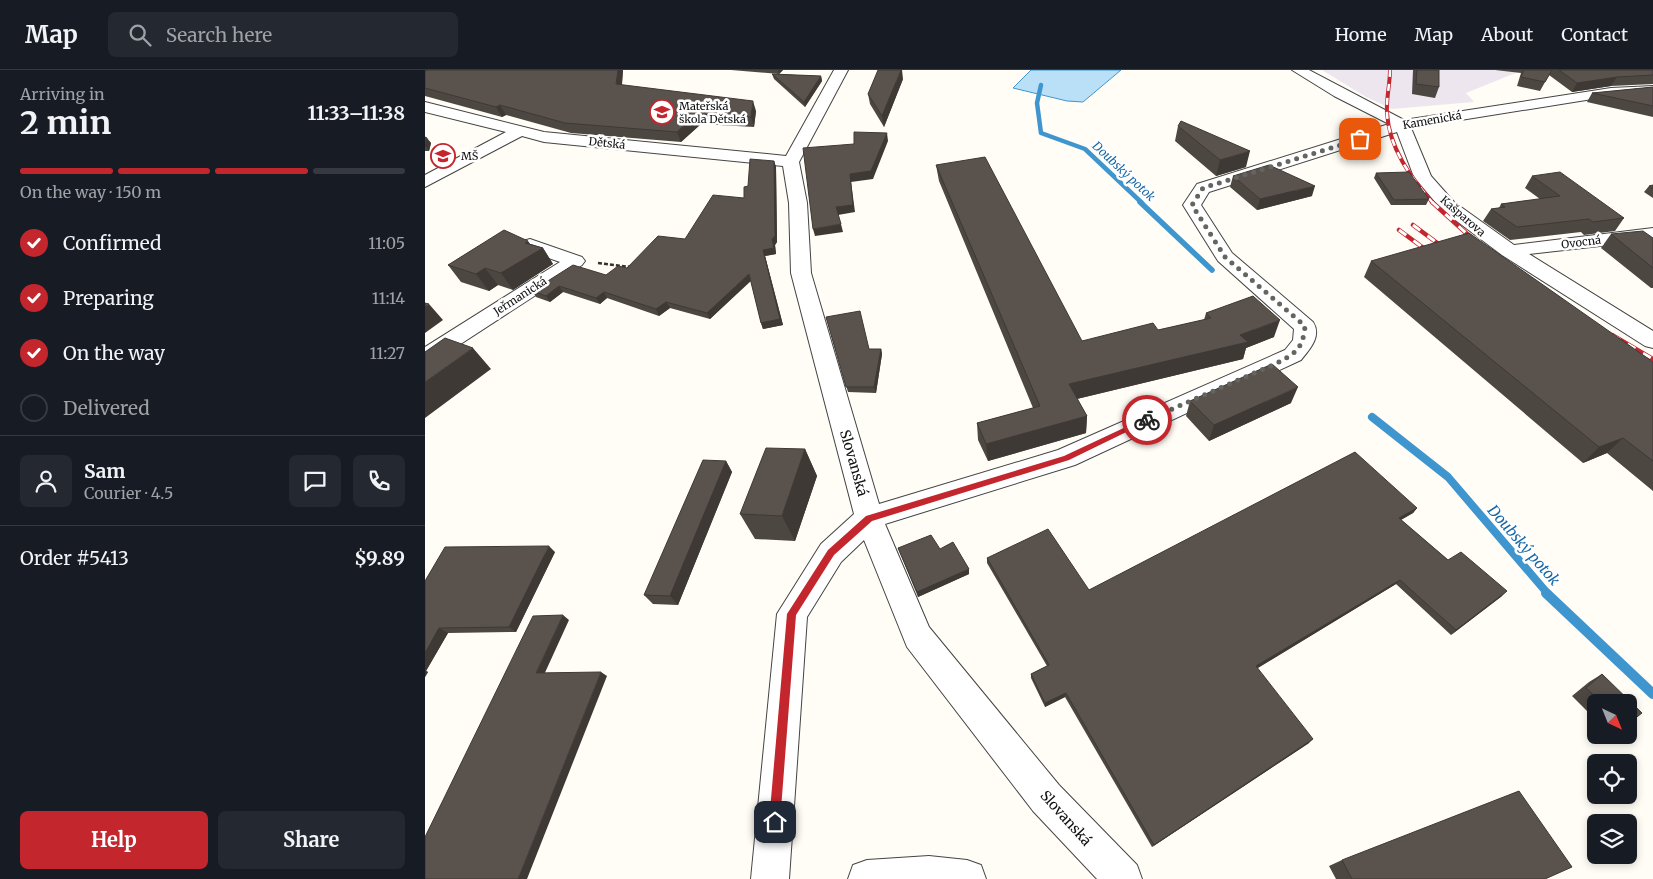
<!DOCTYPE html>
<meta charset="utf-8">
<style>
:root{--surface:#171b24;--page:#242831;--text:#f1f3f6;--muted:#9ea1a6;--line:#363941;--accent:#c4262e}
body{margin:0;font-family:Merriweather,serif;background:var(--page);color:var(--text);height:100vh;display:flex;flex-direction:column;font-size:19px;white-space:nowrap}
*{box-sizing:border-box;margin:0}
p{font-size:16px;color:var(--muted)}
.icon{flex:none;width:28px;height:28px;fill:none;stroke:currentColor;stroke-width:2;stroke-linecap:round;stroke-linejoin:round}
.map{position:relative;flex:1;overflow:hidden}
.side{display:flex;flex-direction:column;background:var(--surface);width:425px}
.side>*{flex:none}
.needle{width:32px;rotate:137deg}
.fabs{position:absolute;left:1162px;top:624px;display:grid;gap:10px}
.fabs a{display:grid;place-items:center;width:50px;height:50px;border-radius:8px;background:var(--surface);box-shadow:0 2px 8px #0003;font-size:25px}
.pin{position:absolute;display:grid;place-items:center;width:42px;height:42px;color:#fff;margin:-21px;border-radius:10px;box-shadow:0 2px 8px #0006}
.courier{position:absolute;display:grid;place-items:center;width:50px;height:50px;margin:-25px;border:4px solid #c4262e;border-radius:50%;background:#fff;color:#222;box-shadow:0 1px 6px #0007}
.headline em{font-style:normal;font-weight:700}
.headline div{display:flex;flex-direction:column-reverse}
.headline{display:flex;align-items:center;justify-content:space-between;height:85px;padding:0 20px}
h1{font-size:32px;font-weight:700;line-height:38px}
.bar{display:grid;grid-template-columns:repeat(4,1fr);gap:8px 5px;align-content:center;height:60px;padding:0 20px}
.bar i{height:6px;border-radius:4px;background:var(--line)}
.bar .current{background:var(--accent)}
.bar p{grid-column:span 4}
.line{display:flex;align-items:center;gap:12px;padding:0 20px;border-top:1px solid var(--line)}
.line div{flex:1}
.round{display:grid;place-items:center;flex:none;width:52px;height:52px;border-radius:8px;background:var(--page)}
ol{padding:0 20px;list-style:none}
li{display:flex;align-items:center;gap:15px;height:55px}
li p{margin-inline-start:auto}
li .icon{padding:5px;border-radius:50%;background:var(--accent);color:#fff;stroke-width:4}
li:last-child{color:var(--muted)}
li i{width:28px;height:28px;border:2px solid var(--line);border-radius:50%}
.button{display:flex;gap:10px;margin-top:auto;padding:10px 20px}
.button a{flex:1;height:58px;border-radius:8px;background:var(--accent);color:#fff;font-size:20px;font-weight:700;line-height:58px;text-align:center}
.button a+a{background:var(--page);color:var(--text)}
header{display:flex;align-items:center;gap:30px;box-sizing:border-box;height:70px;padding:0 25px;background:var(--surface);border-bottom:1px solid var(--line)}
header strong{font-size:24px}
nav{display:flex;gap:28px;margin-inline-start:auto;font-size:18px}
.search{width:350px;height:45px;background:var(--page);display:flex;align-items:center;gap:12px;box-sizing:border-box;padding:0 18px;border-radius:8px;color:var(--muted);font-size:19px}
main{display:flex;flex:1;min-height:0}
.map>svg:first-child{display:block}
</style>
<header>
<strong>Map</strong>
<div class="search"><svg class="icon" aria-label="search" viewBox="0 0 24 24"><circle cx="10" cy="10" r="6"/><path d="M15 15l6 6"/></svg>Search here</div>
<nav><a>Home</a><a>Map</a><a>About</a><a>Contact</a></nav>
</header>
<main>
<section class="side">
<div class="headline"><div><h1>2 min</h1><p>Arriving in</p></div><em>11:33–11:38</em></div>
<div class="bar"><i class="current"></i><i class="current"></i><i class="current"></i><i></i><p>On the way · 150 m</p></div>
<ol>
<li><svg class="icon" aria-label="check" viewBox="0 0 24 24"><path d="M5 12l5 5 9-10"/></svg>Confirmed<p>11:05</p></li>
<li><svg class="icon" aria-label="check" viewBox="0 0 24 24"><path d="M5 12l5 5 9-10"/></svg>Preparing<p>11:14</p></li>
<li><svg class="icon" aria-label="check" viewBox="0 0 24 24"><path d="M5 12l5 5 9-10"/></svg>On the way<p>11:27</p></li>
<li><i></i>Delivered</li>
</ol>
<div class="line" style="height:90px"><a class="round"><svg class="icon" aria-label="person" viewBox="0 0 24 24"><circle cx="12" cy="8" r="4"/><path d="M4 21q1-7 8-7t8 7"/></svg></a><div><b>Sam</b><p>Courier · 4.5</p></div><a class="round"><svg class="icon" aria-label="chat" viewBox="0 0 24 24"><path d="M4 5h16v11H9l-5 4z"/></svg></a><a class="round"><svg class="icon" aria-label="phone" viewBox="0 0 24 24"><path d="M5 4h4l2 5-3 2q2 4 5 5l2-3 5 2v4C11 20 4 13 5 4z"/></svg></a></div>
<div class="line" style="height:65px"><div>Order #5413</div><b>$9.89</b></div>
<div class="button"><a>Help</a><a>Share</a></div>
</section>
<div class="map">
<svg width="1228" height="809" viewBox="0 0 1228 809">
<rect width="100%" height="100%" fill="#fffdf5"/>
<!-- industrial -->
<path fill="#eee6ef" d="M897,0H1098L1041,23L1049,32L967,39L941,27Z"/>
<!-- water -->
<path fill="#b9e0f7" stroke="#3f96cf" d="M606,0H696L658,32L642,31L588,18Z"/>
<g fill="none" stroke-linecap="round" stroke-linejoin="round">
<!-- stream-far3 -->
<path stroke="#3f96cf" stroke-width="4.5" d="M616,15L612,33L616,63L660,79L717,133"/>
<!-- stream-far2 -->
<path stroke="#3f96cf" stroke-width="5.5" d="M715,132L787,200"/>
<!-- stream-far1 -->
<path stroke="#3f96cf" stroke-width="8" d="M947,347L1023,407L1123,524"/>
<!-- stream -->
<path stroke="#3f96cf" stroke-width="10" d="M1121,523L1228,624"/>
<defs>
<path id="street" d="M409,0H423L374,92L382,133L386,203L454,434L633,380L860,280L868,270L869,259L793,191L758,135L772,114L964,54L909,26L867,0H884L979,50L1186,18L1228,16V24L1186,26L986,58L1006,106L1029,132L1089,175L1228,158V170L1104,184L1228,261V278L1220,276L1077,185L1017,140L989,107L972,62L784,122L776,135L807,183L888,252C897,266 885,279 876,290L650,395L460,454L504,557L634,715L712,795L717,809H672L608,741L482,577L439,470L416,492L382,547L364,809H326L352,544L396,474L429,444L366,203L364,133L358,96L119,72L97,66L0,117V105L81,62L0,42V32L119,62L361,86Z
M105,169L157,187L160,191L157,195L8,292L0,295V277L135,192L98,179L95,175L98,171Z
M504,786L542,790L556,795L561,809H423L428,795L442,790Z"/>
</defs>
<!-- street casing -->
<use href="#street" stroke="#444" stroke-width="2"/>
<!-- path -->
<path stroke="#333" stroke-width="2.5" stroke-dasharray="4 2" stroke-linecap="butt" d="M173,193L206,197"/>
<!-- street -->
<use href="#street" fill="#fff" fill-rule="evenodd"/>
<defs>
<path id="rail-far1" d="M965,0C965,14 961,29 962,43C964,78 986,108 1008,133"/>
<path id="rail" d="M1007,132L1052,173
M988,155L1023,181
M974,160L1008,185
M1187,265L1228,289"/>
</defs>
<!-- rail-far1 casing -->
<use href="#rail-far1" stroke="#c4262e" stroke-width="4"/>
<!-- rail casing -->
<use href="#rail" stroke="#c4262e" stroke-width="4.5"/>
<!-- rail-far1 -->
<use href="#rail-far1" stroke="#fff" stroke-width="2.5" stroke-dasharray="7" stroke-linecap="butt"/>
<!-- rail -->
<use href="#rail" stroke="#fff" stroke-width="3" stroke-dasharray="9" stroke-linecap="butt"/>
</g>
<!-- wall -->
<path fill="#4d4742" d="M0,0H198L197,15L331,41L329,57L276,54L256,72L146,63L81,45L77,47L0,26Z
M306,0H358L354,4Z
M988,0H1014V17L1010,28L987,24Z
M1070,0H1228V14L1186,16L1147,22L1124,5L1115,21L1092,16L1096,3Z
M347,4L396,6L397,11L380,37L349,9Z
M478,9L459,57L445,34L443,24Z
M1228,17V47L1162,32L1167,23Z
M753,56L821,97L791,106L750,71Z
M0,67L6,73L4,81H0Z
M349,91L351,97L352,172L350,175L351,184L340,186L358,255L338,259L336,253L326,210L285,249L245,238L234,246L182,228L175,234L138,222L125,232L111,227L107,221L181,205L202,198L260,169L319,128L323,116Z
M511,95L657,271L733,260L779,250L781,243L849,267L821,278L818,289L652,329L662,346L661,363L563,391L553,370L552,353L608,338L514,111Z
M951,103L1004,129L1001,135H966L949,108Z
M808,106L887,126L832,140L805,117Z
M1107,106L1199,148L1190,161L1159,165L1156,162L1085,170L1058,151L1066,139L1074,138L1076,134L1115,129L1100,118Z
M1228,115V128L1219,122L1224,116Z
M1186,164L1228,168V218H1226L1176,178Z
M106,174L118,178L128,194L88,220L73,215L64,221L36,212L23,195Z
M946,191L1228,292V421L1182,383L1158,393L939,207Z
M401,247L444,279H456L457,284L451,323L423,322Z
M765,331L866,333L784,371L761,346Z
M380,379L392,406L370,471L330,469L315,444Z
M301,391L307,402L253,535L228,534L219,525Z
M992,438L988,443L976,450L1023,490L1077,526L1026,565L971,514L832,598L884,673L727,777L640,627L620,637L606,608V604L622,596L562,493V488L664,520Z
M473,478L515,479L544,504L493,527Z
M130,482L91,562L23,563L1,601L3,602L0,607V511Z
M1177,604L1204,632H1171V650L1147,626L1164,612Z
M917,790L1120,809H911L904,796Z"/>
<!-- shaded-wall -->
<path fill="#3f3936" d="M193,0H198L196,24L191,14Z
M353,0H358L354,4Z
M476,0H477L478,9L459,57L457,46Z
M396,6L397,11L380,37L379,32Z
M1192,7L1186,16L1147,22L1152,13Z
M328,31L331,41L329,57L326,47Z
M75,35L81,45L77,47L71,37Z
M272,44L276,54L256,72L252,62Z
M462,63L463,71L448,109L426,112L430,142L413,145L411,137L425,104Z
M2,68L6,73L4,81L0,76Z
M825,81L821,97L791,106L795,90Z
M349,91L351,97L352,172L350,175L351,184L340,186L358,255L338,259L336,253L338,180L347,169Z
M890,116L887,126L832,140L835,129Z
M416,154L418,162L390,166L388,159Z
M103,171L111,182L118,178L128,194L88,220L76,203L100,173Z
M60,198L73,215L64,221L51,204Z
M324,204L327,210L285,249L282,243Z
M134,216L138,222L125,232L121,226Z
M179,222L182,228L175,234L171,228Z
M241,232L245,238L234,246L231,239Z
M4,234L18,250L0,263V237Z
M855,250L849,267L821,278L818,289L643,331L644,314L815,265Z
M48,278L66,299L0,348V312Z
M456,279L457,284L451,323L449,317Z
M873,317L866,333L784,371L789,355Z
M662,346L661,363L563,391L561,374Z
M1198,368L1182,383L1158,393L1174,377Z
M380,379L392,406L370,471L357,446Z
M301,391L307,402L253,535L245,526Z
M992,438L988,443L970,453L974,448Z
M124,476L130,482L91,562L84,557Z
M544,499V504L493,527L492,522Z
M975,510L971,514L828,601L831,596Z
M1082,521L1077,526L1026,565L1031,560Z
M138,545L144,550L118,607L111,603Z
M14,558L23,563L1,601L3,602L0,607V583Z
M176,602L182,606L102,809H93Z
M641,623L640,627L620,637V633Z
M888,669L884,673L727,777L729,775Z"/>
<!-- building -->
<path fill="#5a524d" stroke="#3f3936" d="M3,0H193L191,14L328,31L326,47L272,44L252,62L140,53L75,35L71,37L0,18V1Z
M453,0H476L457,46L443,24Z
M992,0H1014V17L991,14Z
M1099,0H1127L1120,12L1096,7Z
M1134,0H1228V5L1192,7L1152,13Z
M347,4L396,6L379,32Z
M1228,17V36L1167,23Z
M756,51L825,81L795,90L753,56Z
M429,62L462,63L446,101L425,104L428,135L411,137L416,154L388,159L378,78L429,74Z
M0,67L2,68L0,76Z
M560,87L657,271L728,253L733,260L786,248L781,243L828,226L855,250L815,265L823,272L644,314L662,346L561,374L552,353L615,336L511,95Z
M325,89L349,91L350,166L347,169L349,178L338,180L355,249L336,253L324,204L282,243L241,232L231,239L179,222L171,228L134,216L121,226L107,221L148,195L181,205L193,196L202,198L233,166L260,169L288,125L319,128V117L323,116Z
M844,95L890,116L835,129L808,106Z
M984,102L1004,129L969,130L951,103Z
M1135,102L1199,148L1168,152L1164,149L1092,157L1066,139L1080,137L1076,134L1135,126L1107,106Z
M1228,115V119L1224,116Z
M79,160L103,171L100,173L118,178L76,203L60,198L51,204L23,195Z
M1218,161L1228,168V198L1186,164Z
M1044,163L1228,292V391L1198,368L1174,377L946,191Z
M0,233L4,234L0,237Z
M435,241L444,279H456L449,317H421L401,247Z
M20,268L48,278L0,312V282Z
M847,294L873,317L789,355L765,331Z
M341,378L380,379L357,446L315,444Z
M930,382L992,438L974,448L1023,490L1036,482L1082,521L1031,560L975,510L831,596L888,669L729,775L641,623L620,633L606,604L624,595L562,488L623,459L664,520Z
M278,390L301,391L245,526L219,525Z
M506,465L515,479L528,472L544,499L492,522L473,478Z
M124,476L84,557L14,558L0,583V511L20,477Z
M138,545L111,603L176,602L93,809H0V767L108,546Z
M1177,604L1217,643L1204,653V632H1176L1161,618Z
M1094,721L1147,797L1120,809H927L917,790Z"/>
<!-- route -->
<path fill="#c4262e" d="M720,348L726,350L644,390L447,451L409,485L371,545L355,752L350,758L346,756L344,752L362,544L403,480L441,446L639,386Z"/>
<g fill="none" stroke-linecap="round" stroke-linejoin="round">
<!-- done -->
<path stroke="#646461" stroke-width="5" stroke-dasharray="0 9" d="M722,350L850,294C869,284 878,280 880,256L800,187L767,135L778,118L935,69"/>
</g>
<!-- icons -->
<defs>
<symbol id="school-ring" viewBox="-11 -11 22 22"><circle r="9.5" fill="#fff" stroke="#c4262e" stroke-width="1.5"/><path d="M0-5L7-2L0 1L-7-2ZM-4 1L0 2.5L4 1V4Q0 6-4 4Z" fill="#c4262e"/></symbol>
</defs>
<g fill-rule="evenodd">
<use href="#school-ring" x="223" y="28" width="28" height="28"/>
<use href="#school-ring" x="4" y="72" width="28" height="28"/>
</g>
<g text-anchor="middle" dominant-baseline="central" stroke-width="5" stroke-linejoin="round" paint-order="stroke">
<!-- far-poi labels -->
<g font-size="11" fill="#111" stroke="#fff" text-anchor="start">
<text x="254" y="36">Mateřská<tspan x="254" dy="13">škola Dětská</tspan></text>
<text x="36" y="86">MŠ</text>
</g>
<!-- far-street labels -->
<g font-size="11" fill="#111" stroke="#fff">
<text transform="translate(1007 50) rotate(-10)">Kamenická</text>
<text transform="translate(182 73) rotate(6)">Dětská</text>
<text transform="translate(1038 146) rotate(41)">Kašparova</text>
<text transform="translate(1156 172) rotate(-7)">Ovocná</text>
<text transform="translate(95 226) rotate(-33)">Jeřmanická</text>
</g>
<!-- far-water labels -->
<g font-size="12" font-style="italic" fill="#1768a6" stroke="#fff">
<text transform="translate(699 101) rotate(43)">Doubský potok</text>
</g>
<!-- street labels -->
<g font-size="14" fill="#111" stroke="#fff">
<text transform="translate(429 393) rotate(74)">Slovanská</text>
<text transform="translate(641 748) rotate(48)">Slovanská</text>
</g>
<!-- water labels -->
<g font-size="15" font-style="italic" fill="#1768a6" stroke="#fff">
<text transform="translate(1099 475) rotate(49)">Doubský potok</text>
</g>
</g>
</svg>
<div class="fabs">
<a><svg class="needle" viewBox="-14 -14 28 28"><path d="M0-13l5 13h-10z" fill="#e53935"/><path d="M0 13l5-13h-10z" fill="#9ea1a6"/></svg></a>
<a><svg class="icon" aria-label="locate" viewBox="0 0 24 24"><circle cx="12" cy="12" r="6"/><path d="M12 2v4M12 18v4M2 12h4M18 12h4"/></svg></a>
<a><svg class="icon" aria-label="layers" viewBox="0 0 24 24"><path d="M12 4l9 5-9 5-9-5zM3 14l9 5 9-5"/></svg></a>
</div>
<div class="pin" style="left:935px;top:69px;background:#ea580c"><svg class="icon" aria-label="bag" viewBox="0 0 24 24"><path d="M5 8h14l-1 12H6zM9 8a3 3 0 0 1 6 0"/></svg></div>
<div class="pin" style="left:350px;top:752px;background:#1f2937"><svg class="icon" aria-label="home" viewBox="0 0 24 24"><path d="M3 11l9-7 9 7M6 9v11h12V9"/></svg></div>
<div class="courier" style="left:722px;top:350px"><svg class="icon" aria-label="bike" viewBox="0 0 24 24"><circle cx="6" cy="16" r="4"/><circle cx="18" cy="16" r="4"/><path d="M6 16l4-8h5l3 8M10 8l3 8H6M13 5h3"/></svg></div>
</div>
</main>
